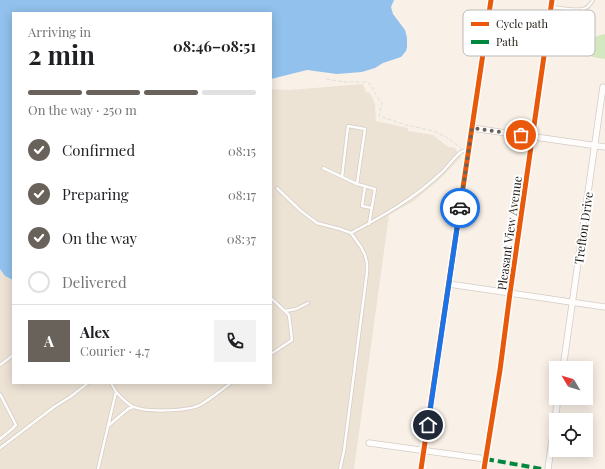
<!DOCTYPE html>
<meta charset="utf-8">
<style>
:root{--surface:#fff;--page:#f2f2f2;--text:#202124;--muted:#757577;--line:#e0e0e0;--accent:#69625a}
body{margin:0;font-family:"Playfair Display",serif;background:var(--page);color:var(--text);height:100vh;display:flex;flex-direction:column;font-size:15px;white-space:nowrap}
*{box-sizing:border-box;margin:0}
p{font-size:13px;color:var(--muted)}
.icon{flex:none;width:22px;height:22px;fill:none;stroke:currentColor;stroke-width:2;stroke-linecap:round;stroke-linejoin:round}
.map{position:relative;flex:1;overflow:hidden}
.sheet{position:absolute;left:12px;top:12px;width:260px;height:372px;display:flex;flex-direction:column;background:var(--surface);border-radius:0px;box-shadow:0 2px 10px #0003}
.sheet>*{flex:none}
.needle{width:26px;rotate:308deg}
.tools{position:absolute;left:549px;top:361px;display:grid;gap:8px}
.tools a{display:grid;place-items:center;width:44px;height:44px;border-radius:0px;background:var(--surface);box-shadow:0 2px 10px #0003;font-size:20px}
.pin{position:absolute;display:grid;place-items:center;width:34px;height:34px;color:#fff;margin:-17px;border:2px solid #fff;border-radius:50%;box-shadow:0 1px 4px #0007}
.courier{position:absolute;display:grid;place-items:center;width:40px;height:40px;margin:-20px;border:3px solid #1a73e8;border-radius:50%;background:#fff;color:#222;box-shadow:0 1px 5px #0007}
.headline em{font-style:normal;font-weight:700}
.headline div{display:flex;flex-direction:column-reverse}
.headline{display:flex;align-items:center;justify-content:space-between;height:68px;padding:0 16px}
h1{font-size:26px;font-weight:700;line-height:30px}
.bar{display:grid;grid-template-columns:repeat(4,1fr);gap:6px 4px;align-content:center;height:48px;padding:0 16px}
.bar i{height:5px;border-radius:3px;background:var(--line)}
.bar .current{background:var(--accent)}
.bar p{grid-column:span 4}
.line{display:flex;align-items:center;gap:10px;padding:0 16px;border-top:1px solid var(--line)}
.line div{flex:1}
.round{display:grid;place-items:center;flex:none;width:42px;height:42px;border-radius:0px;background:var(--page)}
ol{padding:0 16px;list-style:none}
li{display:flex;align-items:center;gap:12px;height:44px}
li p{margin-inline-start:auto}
li .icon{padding:4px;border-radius:50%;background:var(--accent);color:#fff;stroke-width:4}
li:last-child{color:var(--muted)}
li i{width:22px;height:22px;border:2px solid var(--line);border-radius:50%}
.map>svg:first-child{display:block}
</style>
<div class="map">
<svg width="605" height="469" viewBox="0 0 605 469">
<rect width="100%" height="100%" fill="#f9f1e8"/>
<!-- industrial -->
<path fill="#ede3d5" d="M363,84L366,92L370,93L375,104L376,121L408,128V131L433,135L448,147L455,148L461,157L441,178L414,201L389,215L354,469H0V269L5,276L13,280V383H271V89L289,90Z"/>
<!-- green -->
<path fill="#d4e8c0" d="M605,34V59C600,58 593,58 589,55C583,51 587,41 592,38C596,36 601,35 605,34Z"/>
<!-- water -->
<path fill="#91c1ec" d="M0,0H394L391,7L393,14L405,30L407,38V47L406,51L401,57L383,63L375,68L362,72L337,74L307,70L271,79V13H13V280L5,276L0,269Z"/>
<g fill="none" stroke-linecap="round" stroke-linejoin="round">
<defs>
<path id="service" d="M552,7C560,8 576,11 584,9C588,7 591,4 593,0
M323,168L357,184
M342,177L348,126L365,129L357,184L375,189L369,224
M365,186L362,206L372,208
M277,188L301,211L317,223L340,229L351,233L361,247L365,255L367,263V272L344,451L340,469
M351,233C383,216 415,198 441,173C447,168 457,153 463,151C465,150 466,150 469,151
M271,298L289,315L292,340L271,354
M285,311L296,309L308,303
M0,365L13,355
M116,392C121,397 126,403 132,406C144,413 188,411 200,405C211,399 221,390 231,383
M0,394L16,425L12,429L0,439
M108,426L128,409L133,407
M0,448L54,407L70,397L88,383
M98,469L116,392L111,383"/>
<path id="minor" d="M472,128L605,147
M449,284L605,307
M563,368L603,87
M369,443L486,459
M421,469L491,0
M484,469L500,370L510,293L552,0
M548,469L558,398"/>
</defs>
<!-- service casing -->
<use href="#service" stroke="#d3ccc5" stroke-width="4"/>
<!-- minor casing -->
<use href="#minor" stroke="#d3ccc5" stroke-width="7"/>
<!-- path -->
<path stroke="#e0dedb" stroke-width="1" stroke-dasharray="4 2" stroke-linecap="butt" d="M326,79L345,82H367L370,84L372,87L377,97L382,102L379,116L406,125L434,131L446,137L461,148"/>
<!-- service -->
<use href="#service" stroke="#fefdfc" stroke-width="2.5"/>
<!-- minor -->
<use href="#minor" stroke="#fefdfc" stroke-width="5.5"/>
<!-- quiet -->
<path stroke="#00873e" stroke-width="4" stroke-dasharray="8 4" stroke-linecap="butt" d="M486,459L542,469"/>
<defs>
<path id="cycleway" d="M421,469L491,0
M484,469L500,370L510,293L552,0"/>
</defs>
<!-- cycleway casing -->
<use href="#cycleway" stroke="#fff" stroke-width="8"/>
<!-- cycleway -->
<use href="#cycleway" stroke="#e8590c" stroke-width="5"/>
</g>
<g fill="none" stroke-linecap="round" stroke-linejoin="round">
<!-- done -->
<path stroke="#69625a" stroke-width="4" stroke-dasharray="0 7.2" d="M460,208L472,128L521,135"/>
<!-- route -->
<path stroke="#1a73e8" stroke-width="5" d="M428,425L460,208"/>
</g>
<g text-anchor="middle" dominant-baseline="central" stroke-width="4" stroke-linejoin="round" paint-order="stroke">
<!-- street labels -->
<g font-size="12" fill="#1b150e" stroke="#fff">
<text transform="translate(583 228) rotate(-82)">Trefton Drive</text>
<text transform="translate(509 233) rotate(-82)">Pleasant View Avenue</text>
</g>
</g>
<!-- legend -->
<rect x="463" y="10" width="132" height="46" rx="6" fill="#fff" stroke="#bbb9b7" stroke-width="1"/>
<rect x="471" y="22" width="18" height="4" fill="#e8590c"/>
<rect x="471" y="40" width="18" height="4" fill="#00873e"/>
<g font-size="11" fill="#1b150e">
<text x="496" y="28">Cycle path</text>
<text x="496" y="46">Path</text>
</g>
</svg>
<div class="tools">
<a><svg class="needle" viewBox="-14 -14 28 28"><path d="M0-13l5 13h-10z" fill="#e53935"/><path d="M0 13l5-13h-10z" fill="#757577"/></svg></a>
<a><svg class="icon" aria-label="locate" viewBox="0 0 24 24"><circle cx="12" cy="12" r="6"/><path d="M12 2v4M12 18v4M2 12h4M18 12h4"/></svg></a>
</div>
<div class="pin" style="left:521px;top:135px;background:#ea580c"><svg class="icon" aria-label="bag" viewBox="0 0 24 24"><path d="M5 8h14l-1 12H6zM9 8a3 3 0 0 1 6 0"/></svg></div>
<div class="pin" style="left:428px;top:425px;background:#1f2937"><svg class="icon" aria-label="home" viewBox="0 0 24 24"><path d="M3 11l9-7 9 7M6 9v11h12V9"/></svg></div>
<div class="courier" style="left:460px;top:208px"><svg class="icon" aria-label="car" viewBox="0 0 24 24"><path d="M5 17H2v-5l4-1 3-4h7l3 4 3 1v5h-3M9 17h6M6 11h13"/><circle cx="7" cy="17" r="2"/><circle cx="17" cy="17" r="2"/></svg></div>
<section class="sheet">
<div class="headline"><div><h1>2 min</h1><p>Arriving in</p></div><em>08:46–08:51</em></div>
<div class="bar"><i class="current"></i><i class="current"></i><i class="current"></i><i></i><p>On the way · 250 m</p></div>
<ol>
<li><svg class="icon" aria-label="check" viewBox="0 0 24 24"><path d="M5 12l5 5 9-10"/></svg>Confirmed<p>08:15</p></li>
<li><svg class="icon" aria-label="check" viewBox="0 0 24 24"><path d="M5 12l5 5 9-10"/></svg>Preparing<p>08:17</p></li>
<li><svg class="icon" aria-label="check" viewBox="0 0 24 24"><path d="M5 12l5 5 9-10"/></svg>On the way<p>08:37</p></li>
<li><i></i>Delivered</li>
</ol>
<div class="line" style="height:72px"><b class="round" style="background:var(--accent);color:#fff">A</b><div><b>Alex</b><p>Courier · 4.7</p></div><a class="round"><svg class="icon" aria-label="phone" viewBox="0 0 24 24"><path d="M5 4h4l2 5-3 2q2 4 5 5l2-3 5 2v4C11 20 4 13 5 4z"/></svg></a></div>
</section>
</div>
